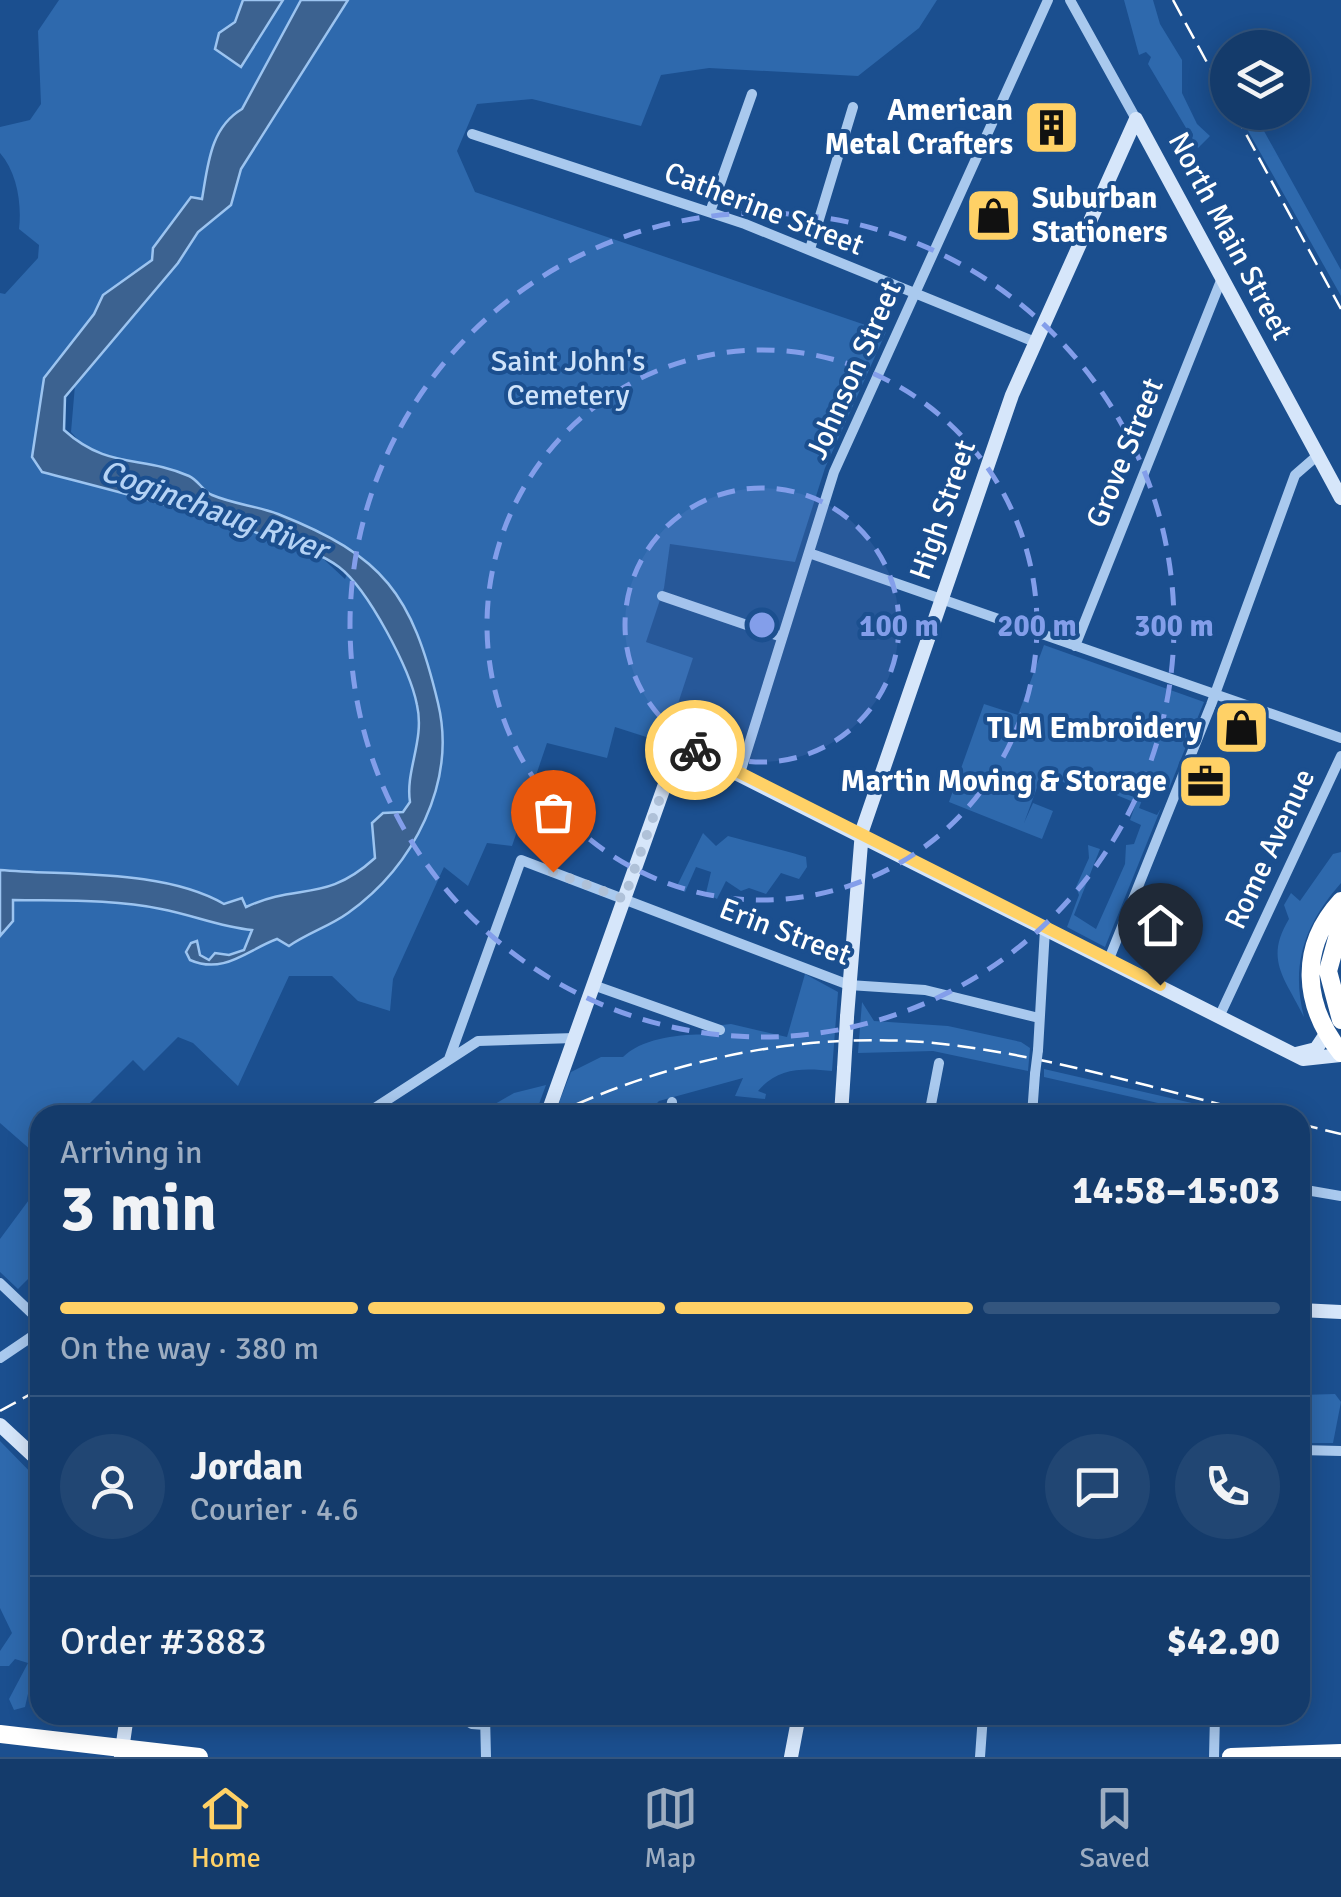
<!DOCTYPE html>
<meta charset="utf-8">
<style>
:root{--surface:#143b6b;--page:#214673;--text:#f1f3f6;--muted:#9dadc1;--line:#33557e;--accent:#ffd166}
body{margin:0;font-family:Signika,sans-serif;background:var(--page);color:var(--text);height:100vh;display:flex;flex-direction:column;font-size:38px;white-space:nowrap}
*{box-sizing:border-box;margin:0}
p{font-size:32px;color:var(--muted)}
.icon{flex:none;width:55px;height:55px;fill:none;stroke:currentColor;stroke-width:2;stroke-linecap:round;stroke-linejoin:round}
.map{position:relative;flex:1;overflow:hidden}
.side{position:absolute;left:30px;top:1105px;width:1280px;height:620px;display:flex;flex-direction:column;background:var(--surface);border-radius:30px;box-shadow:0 5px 25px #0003,0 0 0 2px var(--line)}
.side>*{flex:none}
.controls{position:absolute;left:1210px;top:30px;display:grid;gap:20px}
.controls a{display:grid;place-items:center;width:100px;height:100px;border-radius:50%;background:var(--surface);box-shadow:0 5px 25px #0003,0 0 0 2px var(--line);font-size:50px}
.pin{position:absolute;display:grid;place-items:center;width:85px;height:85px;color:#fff;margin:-102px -42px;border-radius:50% 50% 50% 0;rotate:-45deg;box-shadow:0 0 10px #0007}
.pin .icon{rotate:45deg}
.courier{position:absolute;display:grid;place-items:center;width:100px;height:100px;margin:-50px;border:8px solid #ffd166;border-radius:50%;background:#fff;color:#222;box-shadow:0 2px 12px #0007}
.overview em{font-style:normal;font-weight:700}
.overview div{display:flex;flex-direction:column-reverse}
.overview{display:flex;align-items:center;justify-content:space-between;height:170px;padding:0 30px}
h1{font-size:65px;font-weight:700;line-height:75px}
.bar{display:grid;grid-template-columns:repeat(4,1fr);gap:15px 10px;align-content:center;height:120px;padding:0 30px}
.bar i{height:12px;border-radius:8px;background:var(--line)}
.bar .on{background:var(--accent)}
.bar p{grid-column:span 4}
.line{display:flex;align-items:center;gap:25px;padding:0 30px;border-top:2px solid var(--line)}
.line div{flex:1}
.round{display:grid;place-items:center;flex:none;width:105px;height:105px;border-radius:52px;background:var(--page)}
.tab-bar{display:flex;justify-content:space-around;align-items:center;height:140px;border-top:2px solid var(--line);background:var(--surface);font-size:28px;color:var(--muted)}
.tab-bar a{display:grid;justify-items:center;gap:5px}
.tab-bar .on{color:var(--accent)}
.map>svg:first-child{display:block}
</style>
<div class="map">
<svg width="1341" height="1757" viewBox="0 0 1341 1757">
<rect width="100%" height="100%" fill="#1b4f8f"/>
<!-- green -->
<path fill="#2e69ad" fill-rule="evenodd" d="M59,0H937L919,28L858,76L709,68L661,75L641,126L532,99L477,104L457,151L475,192L886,332L825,468L795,562L670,544L664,588L646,642L693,658L665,743L615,727L607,758L547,743L512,846L487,843L468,886L444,867L393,979L390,1011L358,1001L332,976H289L238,1086L193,1043L178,1037L144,1071L133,1060L86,1107L92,1115H40V1158L0,1123V293L5,294L38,258L39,245L19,229C22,204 17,172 0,153V127L30,120L41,104L38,31ZM153,248L178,263L75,385L71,432L90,453L191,477L209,494L277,514L357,552L345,579L318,554L32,457L44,378L94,314L103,295L152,260Z
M1124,0H1153L1160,24L1182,60V93L1197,124L1210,136L1198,148L1148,64L1151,57L1146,52L1139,55Z
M1238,113H1254L1341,270V296Z
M1044,645L1204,702L1168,791L1114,771L1106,778L1085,781L1084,790L1042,774L1024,823L1033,803L1053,811L1042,839L949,802L984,704L1018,715Z
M1115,790L1142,800L1139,808L1157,815L1161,808L1105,947L1067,927L1079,895L1076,887L1089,858L1088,845L1100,849L1074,915L1096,929L1125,864L1126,845L1134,844L1141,825L1130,820L1136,803L1114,794Z
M703,833L716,846L728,836C756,844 778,848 806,857L807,867L799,879L781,873L766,894L749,888L741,891L726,881L717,899L706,893L711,872L696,867L685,892L676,888Z
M1341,852V883C1306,923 1290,963 1304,1017C1285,978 1264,960 1289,919L1284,905L1291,893L1300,901L1333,854Z
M805,974L838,992L832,1071C804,1068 778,1067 758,1091L766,1094L765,1099L735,1096L743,1078L659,1101L645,1115H554L571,1072L601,1057H623C644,1036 689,1033 717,1035L722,1025L731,1024L787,1037Z
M862,1002L874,1021L948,1026L1021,1042L1030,1048L1028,1071L933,1051L858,1053Z
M1044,1069L1244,1115H1186L1158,1108V1103L1044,1077Z
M546,1085L535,1115H476L514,1093Z
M40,1185V1267L18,1289L0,1272V1239Z
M1335,1394L1341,1402L1333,1443H1307L1310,1401L1300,1399V1395Z
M0,1441L40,1482V1683L30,1685L25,1707L14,1710L9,1699L28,1663L15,1659L9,1666H0V1651L12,1633L0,1608Z"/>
<!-- water -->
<path fill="#3c6290" stroke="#9cc4f0" stroke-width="2.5" d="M243,0H283L241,67L215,49L219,33L235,22Z
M301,0H348L241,169L231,205L198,232L178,263L65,397L64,430C108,470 142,455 189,476C198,480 203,491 212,495C233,504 257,506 278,514C384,556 412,594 438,703C457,782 414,866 348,913C330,926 308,933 289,946L277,939C247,950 224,975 190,960L186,952L191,943L197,941L200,955L209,960L215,953L229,955L244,950L252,930C220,927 193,915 161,909C113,899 62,901 13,900V921L0,936V870C69,876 163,869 224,904L242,898L246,907C300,882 324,904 375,858L372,823L383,813L403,812L410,802C405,771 425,740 417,705C410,669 368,589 339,567C319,552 292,545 269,537C195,511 118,492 42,472L32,457L44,378L94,314L103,295L152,260L153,248L191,197L202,199C208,165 210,128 242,109Z"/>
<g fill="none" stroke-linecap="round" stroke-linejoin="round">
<!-- street -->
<path stroke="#a9c9ee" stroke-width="10" d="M1070,0L1136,119
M472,134L745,224L1035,342
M710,212L752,94
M810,249L853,107
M809,553L1341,738
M662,596L782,637
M1075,646L1222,278
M740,773L834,472L1048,0
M1109,959L1211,705L1295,475L1318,455
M593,985L720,1030
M1219,1017L1341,756
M1038,1050L1045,929
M449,1059L521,860L849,985L925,990L1039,1018
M364,1115L478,1041L575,1038
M670,1115L672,1102
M929,1115L939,1063
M1032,1115L1035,1074
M1160,1115V1112
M1300,1189L1341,1196
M0,1283L40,1321
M0,1358L40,1331
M1300,1450L1341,1451
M458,1715L472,1724L485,1725
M485,1715L486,1757
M980,1757L983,1715
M1214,1757L1215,1715"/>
<!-- secondary -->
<path stroke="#d6e6fa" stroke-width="14" d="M1136,119L1341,498
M847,1017L862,831L1012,395L1136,119
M1296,1054L1316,1049L1326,1034
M547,1115L674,759L686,748L1303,1059L1341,1055
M841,1115L844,1069
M1300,1310L1341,1312
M0,1425L40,1462
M121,1757L127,1715
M791,1757L799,1715"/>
<!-- highway -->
<path stroke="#fff" stroke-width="18" d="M1341,901C1298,948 1303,1005 1341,1053
M1341,924L1328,971L1341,1020
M0,1734L199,1757
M1231,1757L1341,1753"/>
<!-- rail -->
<path stroke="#fff" stroke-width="2.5" stroke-dasharray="18 8" stroke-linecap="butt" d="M1173,0L1228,101
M1234,112L1341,309
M553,1115C675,1057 817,1028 952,1045C1056,1058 1160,1090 1263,1115
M1300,1124L1341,1134
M0,1411L40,1389"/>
<!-- street-bridge -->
<path stroke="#a9c9ee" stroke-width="10" d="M1035,1074L1038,1050"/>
<!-- secondary-bridge -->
<path stroke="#d6e6fa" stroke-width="14" d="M844,1069L847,1017"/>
</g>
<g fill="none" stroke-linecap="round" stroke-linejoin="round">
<!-- done -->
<path stroke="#afc1d8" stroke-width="10" stroke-dasharray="0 18" d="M553,872L624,899L675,756L684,749L695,750"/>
<!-- route -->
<path stroke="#ffd166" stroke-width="12" d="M695,750L1160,985"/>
</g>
<!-- distance rings -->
<circle cx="762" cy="625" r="137" fill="#839eea" fill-opacity=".12"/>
<g fill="none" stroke="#839eea" stroke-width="5" stroke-dasharray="18 12">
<circle cx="762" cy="625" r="137"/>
<circle cx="762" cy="625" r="275"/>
<circle cx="762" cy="625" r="412"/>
</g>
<!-- icons -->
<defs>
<symbol id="building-square" viewBox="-11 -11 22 22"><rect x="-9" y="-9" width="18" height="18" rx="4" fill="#ffd166" stroke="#1b4f8f"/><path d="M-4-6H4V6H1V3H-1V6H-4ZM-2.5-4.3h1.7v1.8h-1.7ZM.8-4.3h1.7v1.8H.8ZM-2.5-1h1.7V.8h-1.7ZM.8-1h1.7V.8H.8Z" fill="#111"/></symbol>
<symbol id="shop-square" viewBox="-11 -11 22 22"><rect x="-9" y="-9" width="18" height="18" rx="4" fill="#ffd166" stroke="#1b4f8f"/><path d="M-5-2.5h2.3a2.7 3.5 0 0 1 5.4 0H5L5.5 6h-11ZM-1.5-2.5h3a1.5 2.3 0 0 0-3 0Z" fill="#111"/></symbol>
<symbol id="office-square" viewBox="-11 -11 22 22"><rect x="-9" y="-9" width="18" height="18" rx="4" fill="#ffd166" stroke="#1b4f8f"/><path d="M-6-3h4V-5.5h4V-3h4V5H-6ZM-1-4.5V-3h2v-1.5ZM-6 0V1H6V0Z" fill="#111"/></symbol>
</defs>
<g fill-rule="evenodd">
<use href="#building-square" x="1020" y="96" width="63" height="63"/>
<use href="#shop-square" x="962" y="184" width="63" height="63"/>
<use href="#shop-square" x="1210" y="696" width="63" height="63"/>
<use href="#office-square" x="1174" y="750" width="63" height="63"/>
</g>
<g text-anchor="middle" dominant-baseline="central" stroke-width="8" stroke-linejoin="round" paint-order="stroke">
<!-- poi labels -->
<g font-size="30" font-weight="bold" fill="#fff" stroke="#1b4f8f" text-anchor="end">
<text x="1013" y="110">American<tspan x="1013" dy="34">Metal Crafters</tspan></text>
<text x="1032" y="198" text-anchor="start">Suburban<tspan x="1032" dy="34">Stationers</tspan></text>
<text x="1202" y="728">TLM Embroidery</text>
<text x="1167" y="781">Martin Moving &amp; Storage</text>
</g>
<!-- street labels -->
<g font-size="30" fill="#fff" stroke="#1b4f8f">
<text transform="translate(764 209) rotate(21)">Catherine Street</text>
<text transform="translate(1230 236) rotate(62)">North Main Street</text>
<text transform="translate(854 370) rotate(-66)">Johnson Street</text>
<text transform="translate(1125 453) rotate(-68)">Grove Street</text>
<text transform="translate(943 510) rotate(-71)">High Street</text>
<text transform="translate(1270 849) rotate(-65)">Rome Avenue</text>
<text transform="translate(785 932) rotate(21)">Erin Street</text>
</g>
<!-- park labels -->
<g font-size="30" fill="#cfe3fa" stroke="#1b4f8f">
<text x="568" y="361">Saint John's<tspan x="568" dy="34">Cemetery</tspan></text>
</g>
<!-- water labels -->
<g font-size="32" font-style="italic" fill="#b5d3f5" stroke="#1b4f8f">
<text transform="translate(214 510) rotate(20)">Coginchaug River</text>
</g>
</g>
<circle cx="762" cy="625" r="15" fill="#839eea" stroke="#1b4f8f" stroke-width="5"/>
<g font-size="30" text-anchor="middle" font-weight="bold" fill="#839eea" stroke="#1b4f8f" stroke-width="8" stroke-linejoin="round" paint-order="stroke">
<text x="899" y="636">100 m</text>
<text x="1037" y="636">200 m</text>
<text x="1174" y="636">300 m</text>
</g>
</svg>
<div class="controls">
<a><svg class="icon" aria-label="layers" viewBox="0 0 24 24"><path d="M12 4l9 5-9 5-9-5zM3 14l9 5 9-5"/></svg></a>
</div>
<div class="pin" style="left:553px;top:872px;background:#ea580c"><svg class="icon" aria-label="bag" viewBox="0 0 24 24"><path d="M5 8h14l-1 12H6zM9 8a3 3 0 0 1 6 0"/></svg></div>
<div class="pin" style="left:1160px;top:985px;background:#1f2937"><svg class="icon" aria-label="home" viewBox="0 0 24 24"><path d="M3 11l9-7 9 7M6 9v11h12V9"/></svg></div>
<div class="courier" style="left:695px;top:750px"><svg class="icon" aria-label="bike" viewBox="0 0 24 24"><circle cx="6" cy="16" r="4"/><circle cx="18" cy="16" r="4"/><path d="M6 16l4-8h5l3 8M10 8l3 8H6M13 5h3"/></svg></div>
<section class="side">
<div class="overview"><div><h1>3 min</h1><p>Arriving in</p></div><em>14:58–15:03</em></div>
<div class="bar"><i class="on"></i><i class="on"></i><i class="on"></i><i></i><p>On the way · 380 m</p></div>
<div class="line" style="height:180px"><a class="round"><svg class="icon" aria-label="person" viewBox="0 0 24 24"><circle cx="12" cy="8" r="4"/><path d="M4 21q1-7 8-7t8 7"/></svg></a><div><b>Jordan</b><p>Courier · 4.6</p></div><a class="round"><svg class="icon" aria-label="chat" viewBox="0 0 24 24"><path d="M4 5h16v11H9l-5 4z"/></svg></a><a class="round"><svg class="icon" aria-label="phone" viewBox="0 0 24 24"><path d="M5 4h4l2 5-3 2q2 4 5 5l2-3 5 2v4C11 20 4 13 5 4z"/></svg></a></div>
<div class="line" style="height:130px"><div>Order #3883</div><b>$42.90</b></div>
</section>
</div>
<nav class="tab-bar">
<a class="on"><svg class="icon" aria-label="home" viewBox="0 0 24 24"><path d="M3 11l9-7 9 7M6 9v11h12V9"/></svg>Home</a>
<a><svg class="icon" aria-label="map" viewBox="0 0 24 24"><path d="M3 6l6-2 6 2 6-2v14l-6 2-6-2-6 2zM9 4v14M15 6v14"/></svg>Map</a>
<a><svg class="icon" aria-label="saved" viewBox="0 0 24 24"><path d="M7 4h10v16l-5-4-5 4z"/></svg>Saved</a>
</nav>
